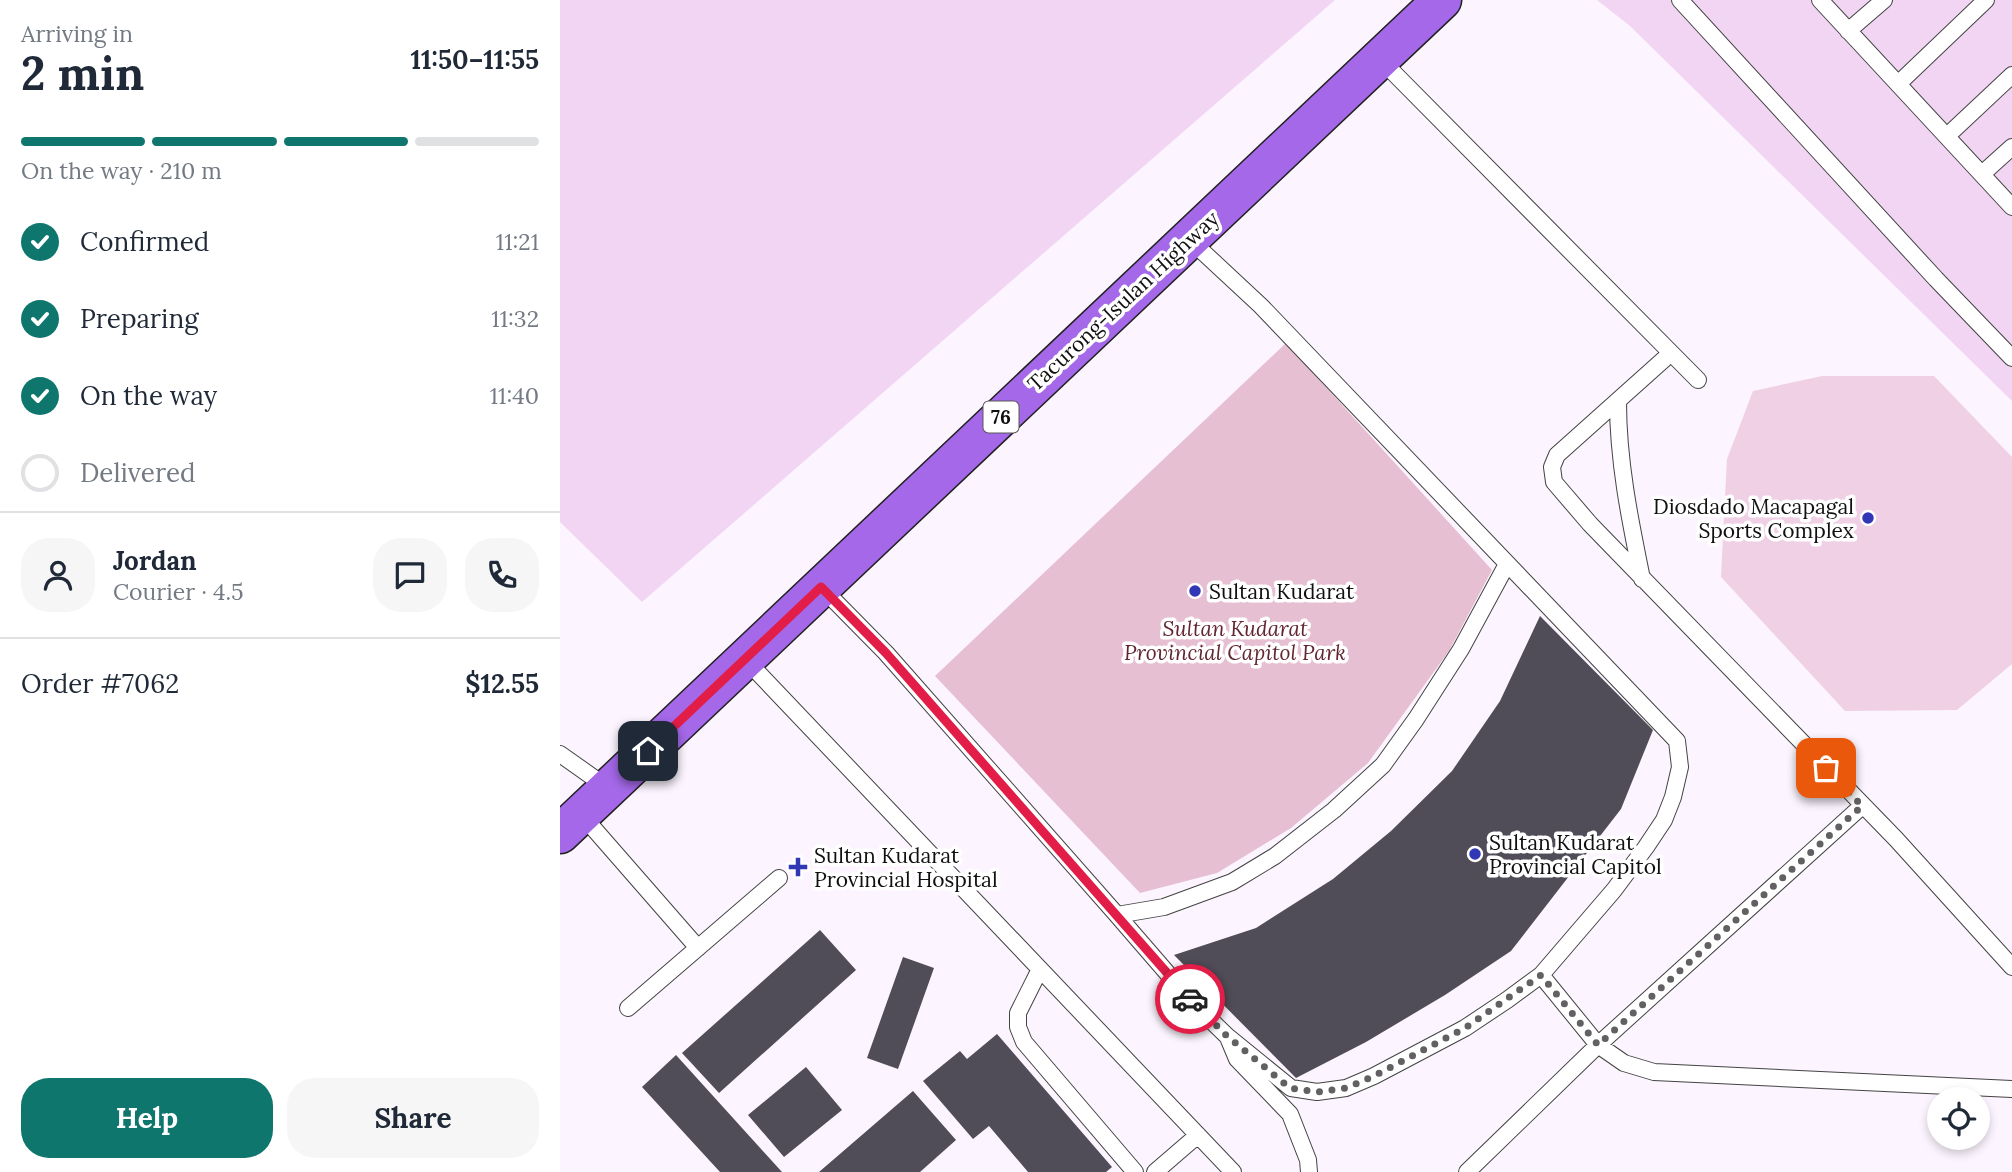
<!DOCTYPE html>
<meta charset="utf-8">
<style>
:root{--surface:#fff;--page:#f6f6f7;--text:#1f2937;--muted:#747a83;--line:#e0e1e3;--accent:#0f766e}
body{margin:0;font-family:Lora,serif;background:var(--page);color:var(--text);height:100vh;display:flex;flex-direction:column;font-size:26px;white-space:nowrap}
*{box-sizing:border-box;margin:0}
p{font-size:23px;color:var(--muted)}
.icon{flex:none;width:38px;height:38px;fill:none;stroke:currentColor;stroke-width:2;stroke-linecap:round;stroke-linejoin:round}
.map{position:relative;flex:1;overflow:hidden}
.details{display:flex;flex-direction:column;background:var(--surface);width:560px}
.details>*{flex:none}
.buttons{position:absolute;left:1367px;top:1087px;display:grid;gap:14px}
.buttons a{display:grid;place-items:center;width:63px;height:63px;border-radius:50%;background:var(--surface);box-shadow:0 4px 10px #0003;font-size:35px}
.pin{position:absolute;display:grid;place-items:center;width:60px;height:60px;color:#fff;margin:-30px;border-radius:14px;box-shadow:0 4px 10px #0006}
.courier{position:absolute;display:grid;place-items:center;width:70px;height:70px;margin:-35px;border:5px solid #e11d48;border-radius:50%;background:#fff;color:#222;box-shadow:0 2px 9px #0007}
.summary em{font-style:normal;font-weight:700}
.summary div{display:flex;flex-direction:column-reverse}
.summary{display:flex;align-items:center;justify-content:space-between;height:119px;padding:0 21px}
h1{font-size:46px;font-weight:700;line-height:52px}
.bar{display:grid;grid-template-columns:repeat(4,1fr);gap:10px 7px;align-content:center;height:84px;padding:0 21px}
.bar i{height:9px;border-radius:5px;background:var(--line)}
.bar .selected{background:var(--accent)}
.bar p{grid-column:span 4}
.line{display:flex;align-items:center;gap:18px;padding:0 21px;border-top:2px solid var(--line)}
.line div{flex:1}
.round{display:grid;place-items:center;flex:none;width:74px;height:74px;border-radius:28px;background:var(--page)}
ol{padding:0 21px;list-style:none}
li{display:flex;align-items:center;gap:21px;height:77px}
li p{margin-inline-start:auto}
li .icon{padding:7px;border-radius:50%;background:var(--accent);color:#fff;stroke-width:4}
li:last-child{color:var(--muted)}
li i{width:38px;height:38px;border:4px solid var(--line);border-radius:50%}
.button{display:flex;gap:14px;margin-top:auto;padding:14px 21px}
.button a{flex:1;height:80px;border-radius:28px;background:var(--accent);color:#fff;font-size:28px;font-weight:700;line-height:80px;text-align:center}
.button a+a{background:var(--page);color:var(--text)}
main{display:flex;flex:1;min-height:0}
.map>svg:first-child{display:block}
</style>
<main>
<section class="details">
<div class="summary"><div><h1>2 min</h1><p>Arriving in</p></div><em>11:50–11:55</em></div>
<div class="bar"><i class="selected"></i><i class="selected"></i><i class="selected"></i><i></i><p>On the way · 210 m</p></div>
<ol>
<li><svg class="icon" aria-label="check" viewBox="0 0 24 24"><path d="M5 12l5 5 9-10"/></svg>Confirmed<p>11:21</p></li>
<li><svg class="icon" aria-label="check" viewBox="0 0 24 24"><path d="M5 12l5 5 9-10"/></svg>Preparing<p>11:32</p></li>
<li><svg class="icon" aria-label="check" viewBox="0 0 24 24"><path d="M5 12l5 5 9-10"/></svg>On the way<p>11:40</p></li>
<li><i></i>Delivered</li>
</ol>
<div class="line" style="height:126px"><a class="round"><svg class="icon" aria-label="person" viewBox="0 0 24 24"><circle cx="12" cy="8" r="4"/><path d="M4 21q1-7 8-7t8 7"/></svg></a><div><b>Jordan</b><p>Courier · 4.5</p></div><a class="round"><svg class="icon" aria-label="chat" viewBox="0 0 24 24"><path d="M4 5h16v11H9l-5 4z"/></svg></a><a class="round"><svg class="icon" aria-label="phone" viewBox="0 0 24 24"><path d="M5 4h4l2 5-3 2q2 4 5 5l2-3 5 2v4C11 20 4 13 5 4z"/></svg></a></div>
<div class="line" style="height:91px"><div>Order #7062</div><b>$12.55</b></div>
<div class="button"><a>Help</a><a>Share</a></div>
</section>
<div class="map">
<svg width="1452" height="1172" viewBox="0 0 1452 1172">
<rect width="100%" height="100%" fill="#fcf4fe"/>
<!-- farmland -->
<path fill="#f1d5f3" d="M0,0H775L82,602L0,522Z
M1037,0H1452V401L1070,26Z"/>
<!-- green -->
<path fill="#e7bfd3" d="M726,343L932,570L889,651L808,763L731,828L657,873L580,893L375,676Z"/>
<!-- pitch -->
<path fill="#efd0e4" d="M1262,376H1374L1452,457V664L1397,710L1285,711L1161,577L1167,459L1193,391Z"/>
<!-- building -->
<path fill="#514d58" d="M980,616L1093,730L1061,809L951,951L885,995L806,1042L736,1078L614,955L696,928L773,879L831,831L892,771L940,701Z
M260,930L296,970L159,1093L122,1053Z
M343,957L374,968L338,1069L307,1058Z
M437,1034L552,1167L546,1172H468L429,1126L413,1139L363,1081L400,1051L407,1059Z
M116,1055L222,1172H160L82,1087Z
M246,1067L282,1110L224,1157L188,1115Z
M353,1091L396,1140L360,1172H259Z"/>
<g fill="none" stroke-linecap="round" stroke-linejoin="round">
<defs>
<path id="lane" d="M1120,0L1376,279L1452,358
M1260,0L1452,207
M1288,31L1324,0
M820,59L1138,380
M1338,84L1426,0
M1387,136L1452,75
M1422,174L1452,147
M1111,353L997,455L992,467L994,482L1030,524L1336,839L1452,967
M1058,402C1058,462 1070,520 1082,579
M261,587L326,653L557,915L604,907L672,882L715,856L774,810L823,765L856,719L901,649L947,564
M185,659L673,1172
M0,754L48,788
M21,814L138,948
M557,915L634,1004L667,1036L731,1088L757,1092L786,1088L814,1076L905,1028L947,1000L981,975L1054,890L1086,847L1104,820L1113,797L1120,767L1117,741L701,306L629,239
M480,969L458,1013V1027L464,1042L575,1172
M981,975L1038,1045L1064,1063L1094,1072L1452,1089
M68,1008L219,878
M669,1040L677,1059L730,1114L748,1160L749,1172
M595,1172L638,1135
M907,1172L1038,1045L1302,806"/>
<path id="highway" d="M0,834L882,0"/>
</defs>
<!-- lane casing -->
<use href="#lane" stroke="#434343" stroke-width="18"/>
<!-- highway casing -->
<use href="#highway" stroke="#212121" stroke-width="41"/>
<!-- lane -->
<use href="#lane" stroke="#fff" stroke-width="16"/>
<!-- highway -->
<use href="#highway" stroke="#a468e8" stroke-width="38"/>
</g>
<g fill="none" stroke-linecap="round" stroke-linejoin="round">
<!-- done -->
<path stroke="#636063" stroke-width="7" stroke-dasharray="0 12.6" d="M630,999L667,1036L730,1088L757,1092L786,1088L814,1076L905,1028L981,975L1038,1045L1302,806L1266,768"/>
<!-- route -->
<path stroke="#e11d48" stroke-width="9" d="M88,751L261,587L326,653L630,999"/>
</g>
<!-- markers -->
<g fill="#3237b6" stroke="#fff" stroke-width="2.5">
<circle cx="1308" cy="518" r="7"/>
<circle cx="635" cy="591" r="7"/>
<circle cx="915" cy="854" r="7"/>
<path d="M234.5 856.5h7v7h7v7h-7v7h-7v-7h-7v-7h7z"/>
</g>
<g text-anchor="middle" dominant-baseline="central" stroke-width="7" stroke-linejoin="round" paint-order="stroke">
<!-- shield labels -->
<rect fill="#fff" stroke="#585858" stroke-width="2" x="423.5" y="401.5" width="35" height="31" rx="5"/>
<g font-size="19" font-weight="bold" fill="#101010">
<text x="441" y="417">76</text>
</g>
<!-- street labels -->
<g font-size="21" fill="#101010" stroke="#fff">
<text transform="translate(563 301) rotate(-43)">Tacurong-Isulan Highway</text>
</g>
<!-- poi labels -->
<g font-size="21" fill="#101010" stroke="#fff" text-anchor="start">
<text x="1294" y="506" text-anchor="end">Diosdado Macapagal<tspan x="1294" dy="24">Sports Complex</tspan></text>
<text x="649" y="591">Sultan Kudarat</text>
<text x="929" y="842">Sultan Kudarat<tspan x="929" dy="24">Provincial Capitol</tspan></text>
<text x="254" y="855">Sultan Kudarat<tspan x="254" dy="24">Provincial Hospital</tspan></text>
</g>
<!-- park labels -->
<g font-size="21" font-style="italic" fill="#632531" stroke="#fff">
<text x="675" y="628">Sultan Kudarat<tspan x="675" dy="24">Provincial Capitol Park</tspan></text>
</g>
</g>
</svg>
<div class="buttons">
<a><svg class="icon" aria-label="locate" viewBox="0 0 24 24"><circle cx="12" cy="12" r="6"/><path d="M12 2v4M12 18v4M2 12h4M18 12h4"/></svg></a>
</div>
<div class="pin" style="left:1266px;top:768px;background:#ea580c"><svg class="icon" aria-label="bag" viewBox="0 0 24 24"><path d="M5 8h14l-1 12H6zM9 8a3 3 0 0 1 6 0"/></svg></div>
<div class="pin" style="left:88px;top:751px;background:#1f2937"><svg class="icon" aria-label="home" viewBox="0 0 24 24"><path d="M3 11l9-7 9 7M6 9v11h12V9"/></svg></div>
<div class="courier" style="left:630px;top:999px"><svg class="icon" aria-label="car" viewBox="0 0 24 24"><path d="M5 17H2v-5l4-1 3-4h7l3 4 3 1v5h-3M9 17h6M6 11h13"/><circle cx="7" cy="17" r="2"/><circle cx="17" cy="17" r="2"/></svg></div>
</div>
</main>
